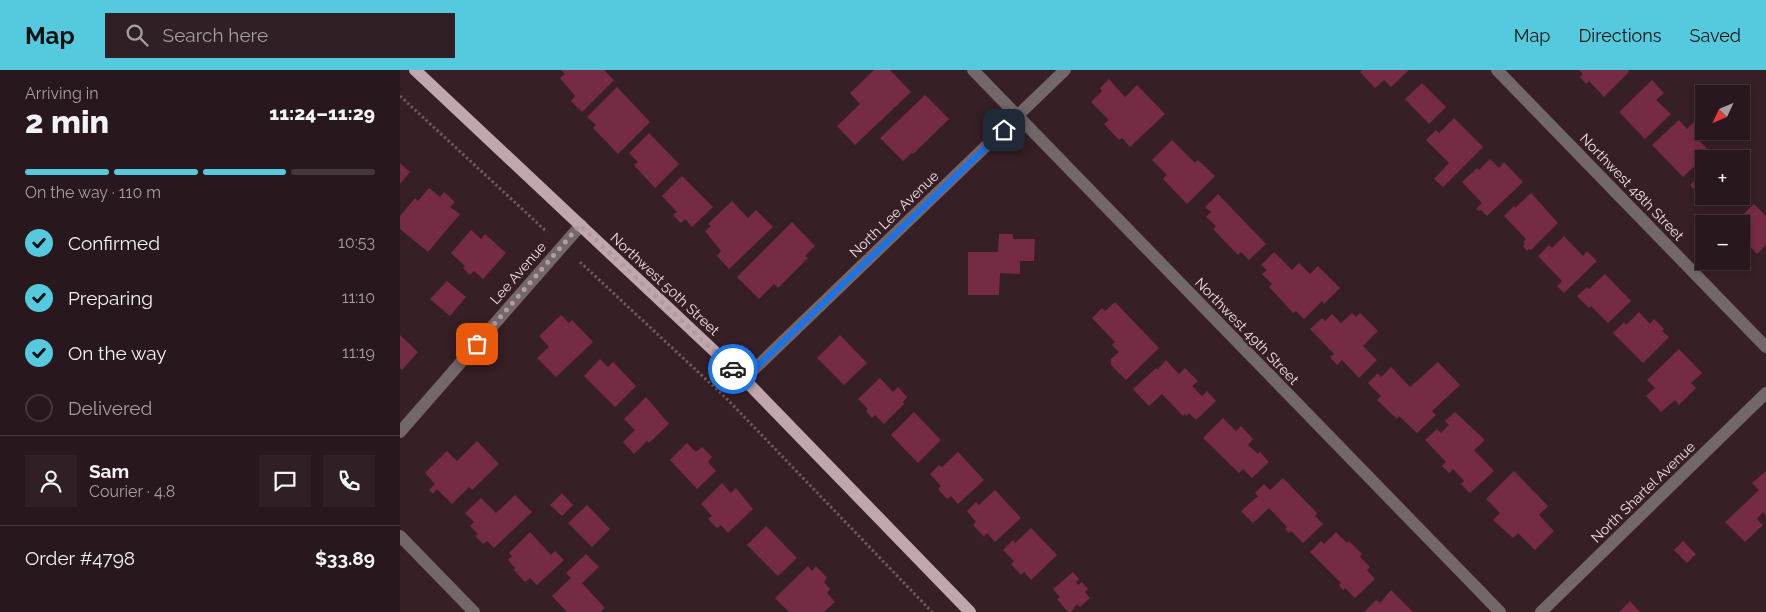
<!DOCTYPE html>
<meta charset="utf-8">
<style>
:root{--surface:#28171c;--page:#302025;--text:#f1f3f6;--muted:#a59fa3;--line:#44363b;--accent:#55cadf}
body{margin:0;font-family:Raleway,sans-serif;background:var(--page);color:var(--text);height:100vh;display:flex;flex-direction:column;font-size:19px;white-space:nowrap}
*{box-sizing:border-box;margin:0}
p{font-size:16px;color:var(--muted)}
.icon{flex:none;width:28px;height:28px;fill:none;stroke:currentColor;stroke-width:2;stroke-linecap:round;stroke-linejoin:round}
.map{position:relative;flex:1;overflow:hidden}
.drawer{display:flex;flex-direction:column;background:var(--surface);width:400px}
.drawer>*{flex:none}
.needle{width:32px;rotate:226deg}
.buttons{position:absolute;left:1295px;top:15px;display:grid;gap:10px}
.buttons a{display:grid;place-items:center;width:55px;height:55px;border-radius:0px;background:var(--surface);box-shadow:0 2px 8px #0003,0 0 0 1px var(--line);font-size:25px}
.pin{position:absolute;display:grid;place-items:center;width:42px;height:42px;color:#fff;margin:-21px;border-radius:10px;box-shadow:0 2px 8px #0006}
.courier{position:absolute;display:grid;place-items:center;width:50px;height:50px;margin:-25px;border:4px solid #1a73e8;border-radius:50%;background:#fff;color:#222;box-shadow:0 1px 6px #0007}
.head em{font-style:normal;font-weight:800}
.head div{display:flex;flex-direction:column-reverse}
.head{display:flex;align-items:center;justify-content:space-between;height:85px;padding:0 25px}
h1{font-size:32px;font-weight:800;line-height:38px}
.bar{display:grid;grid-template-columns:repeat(4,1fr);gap:8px 5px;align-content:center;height:60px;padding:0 25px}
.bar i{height:6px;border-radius:4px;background:var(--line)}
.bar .current{background:var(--accent)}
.bar p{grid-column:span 4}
.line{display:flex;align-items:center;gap:12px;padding:0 25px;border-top:1px solid var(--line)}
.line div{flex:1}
.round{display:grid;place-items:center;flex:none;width:52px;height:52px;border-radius:0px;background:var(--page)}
ol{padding:0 25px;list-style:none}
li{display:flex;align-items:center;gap:15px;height:55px}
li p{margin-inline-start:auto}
li .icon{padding:5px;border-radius:50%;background:var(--accent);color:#111;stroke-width:4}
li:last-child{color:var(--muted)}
li i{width:28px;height:28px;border:2px solid var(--line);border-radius:50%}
header{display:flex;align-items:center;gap:30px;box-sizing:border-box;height:70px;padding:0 25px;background:var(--accent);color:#111}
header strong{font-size:24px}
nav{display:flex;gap:28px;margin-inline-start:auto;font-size:18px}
.search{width:350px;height:45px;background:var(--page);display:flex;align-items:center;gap:12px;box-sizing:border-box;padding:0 18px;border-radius:0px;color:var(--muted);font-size:19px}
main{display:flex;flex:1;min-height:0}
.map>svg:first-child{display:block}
</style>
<header>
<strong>Map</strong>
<div class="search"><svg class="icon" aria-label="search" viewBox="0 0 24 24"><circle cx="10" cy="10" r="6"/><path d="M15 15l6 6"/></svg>Search here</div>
<nav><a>Map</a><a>Directions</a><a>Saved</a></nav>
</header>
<main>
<section class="drawer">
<div class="head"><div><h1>2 min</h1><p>Arriving in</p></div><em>11:24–11:29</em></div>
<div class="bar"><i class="current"></i><i class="current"></i><i class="current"></i><i></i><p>On the way · 110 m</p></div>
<ol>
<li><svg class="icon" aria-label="check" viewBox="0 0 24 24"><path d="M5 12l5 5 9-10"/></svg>Confirmed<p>10:53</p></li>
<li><svg class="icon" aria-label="check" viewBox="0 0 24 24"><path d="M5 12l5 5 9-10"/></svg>Preparing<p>11:10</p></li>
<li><svg class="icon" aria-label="check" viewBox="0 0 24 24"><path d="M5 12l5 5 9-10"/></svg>On the way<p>11:19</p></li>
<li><i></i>Delivered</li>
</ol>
<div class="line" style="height:90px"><a class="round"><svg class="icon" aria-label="person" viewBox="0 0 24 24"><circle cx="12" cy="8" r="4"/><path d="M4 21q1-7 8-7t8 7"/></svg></a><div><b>Sam</b><p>Courier · 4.8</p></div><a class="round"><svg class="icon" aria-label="chat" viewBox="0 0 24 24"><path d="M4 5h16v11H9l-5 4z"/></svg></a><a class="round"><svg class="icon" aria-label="phone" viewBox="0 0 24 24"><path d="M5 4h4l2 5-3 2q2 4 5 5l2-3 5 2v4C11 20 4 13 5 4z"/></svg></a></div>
<div class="line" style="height:65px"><div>Order #4798</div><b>$33.89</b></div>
</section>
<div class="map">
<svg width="1366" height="542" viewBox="0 0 1366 542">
<rect width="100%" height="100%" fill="#361f25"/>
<!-- building -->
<path fill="#762b45" d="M161,0H204L214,10L182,42L171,31L175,26L160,8L165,4Z
M474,0H490L511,22L455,75L437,56L460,34L450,23Z
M962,0H1009L991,17L984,10L975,18L960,2Z
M1179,0H1228L1229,2L1204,27L1189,11L1186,14L1180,7L1183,4Z
M709,9L725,27L737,15L765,44L730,77L722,68L719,70L704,54L709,50L691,32L702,21L700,18Z
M1252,10L1264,23L1256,30L1271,44L1245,69L1219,42Z
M1022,13L1046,37L1029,54L1005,29Z
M217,17L250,52L218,84L193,58L196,55L187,47Z
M525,25L549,49L513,84L512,83L503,91L480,68Z
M1054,48L1083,77L1043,117L1034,109L1049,93L1026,70L1036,60L1039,63Z
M1297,49L1304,58L1295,66L1310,82L1283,107L1252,75L1279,50L1287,59Z
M249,63L279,94L255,118L234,95L238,92L229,83Z
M772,70L795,93L798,90L815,106L787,134L763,109L767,105L752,90Z
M1090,89L1099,98L1104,92L1123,112L1087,146L1081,140L1079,141L1076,139L1082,133L1062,112L1077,98L1079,100Z
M0,93L10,102L0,114Z
M1304,102V124L1301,126L1290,115Z
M282,106L313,137L292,157L285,149L281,153L273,145L277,142L262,126Z
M29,118L40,127L44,122L55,132L50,137L60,144L28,182L0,159V146L15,128L18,131Z
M1131,123L1158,153L1131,180L1129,179L1127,181L1123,176L1125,174L1123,172L1126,169L1104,146L1114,136L1115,138Z
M818,124L866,174L849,190L841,182L838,185L813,159L816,156L806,147L811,142L805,137Z
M1316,126H1340L1332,134L1326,128L1322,132Z
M332,131L348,148L356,140L373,157L329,199L317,186L321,181L305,161L311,156L308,154Z
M1354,134L1366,146V175L1357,184L1341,167V154H1333Z
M392,152L415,176L405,186L408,188L378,218L374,214L359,229L337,207Z
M71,160L81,169L85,164L106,183L83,209L74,201L70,205L63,198L65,196L51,183Z
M599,164H613V169H635L634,191H620V204L600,203L599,225H568V182H598Z
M1164,166L1183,186L1187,181L1197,191L1164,223L1157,216L1162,211L1138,186L1149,175L1152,178Z
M874,182L892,200L899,193L910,204L918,196L940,218L924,234L922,231L904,249L896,241L893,243L884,233L869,217L872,214L862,204L867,200L861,195Z
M1205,204L1231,231L1208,253L1191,236L1189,238L1177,226L1187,217L1189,219Z
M47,211L66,227L50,246L30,229Z
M715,232L759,278L726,310L711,295V289L719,282L712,275L715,272L692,248L702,238L705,241Z
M1239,242L1250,254L1254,249L1264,259L1262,261L1269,267L1243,293L1213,263L1224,252L1226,255Z
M952,243L956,247L960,243L978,261L963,276L977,290L959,308L942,290L937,295L930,287L934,284L910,259L922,248L925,251L932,244L941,253Z
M161,245L169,253L172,250L193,272L156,307L137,288L149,277L139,266Z
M0,265L18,282L2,300L0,298Z
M440,265L467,293L444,315L417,288Z
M1279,279L1302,303L1291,313L1296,318L1279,335L1275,330L1261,342L1246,326L1255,318L1247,310Z
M200,289L208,297L213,292L236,316L215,337L184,306Z
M766,290L779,304L785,298L798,311L792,316L802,326L807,321L816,331L796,350L789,343L787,346L785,344L783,346L762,324L749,336L733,319L756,298L757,300Z
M1038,292L1060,315L1032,341L1036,345L1017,363L999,346L997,349L977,330L981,326L968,313L978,303L981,307L991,297L1010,317Z
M480,308L493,322L498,317L507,327L503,332L504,334L484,354L475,345L472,348L466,341L468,339L458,329Z
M246,327L269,354L249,373L247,371L234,384L223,372L235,360L224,349Z
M514,342L541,370L518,393L491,365Z
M1055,342L1085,370L1074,380L1094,401L1070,423L1061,414L1064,411L1053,399L1049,403L1042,396L1046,392L1025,370L1037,359L1041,363L1049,355L1045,351Z
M823,348L836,361L841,356L853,369L848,375L858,384L860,382L869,392L852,408L843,399L839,403L803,368Z
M77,371L99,394L72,420L69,417L52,434L37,419L33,424L29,420L35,414L25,403L47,381L57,391Z
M287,373L296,382L302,377L312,387L308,392L316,401L297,419L270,390Z
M558,382L584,410L558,434L551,426L547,429L538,419L541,416L530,404L539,395L542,397Z
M1114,401L1148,436L1139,445L1154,461L1135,480L1118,463L1113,468L1093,450L1100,443L1086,429Z
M1366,401V446L1363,442L1357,449L1363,455L1345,472L1325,452L1359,420L1352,413Z
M883,408L917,443L915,446L923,454L903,473L891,461L889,463L885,459L887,457L869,438L853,453L841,441L858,426L855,423L864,414L870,420Z
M322,413L331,423L336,418L353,439L328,463L321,455L317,458L308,449L312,446L301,434Z
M595,420L621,448L595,472L587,463L584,467L573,455L576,452L567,441L576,432L579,435Z
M162,423L173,435L162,446L150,435Z
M115,425L132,442L94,478L87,471L83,474L75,466L78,464L70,456L74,452L65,443L81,428L96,443Z
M187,435L210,459L192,477L168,453Z
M366,456L397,488L378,506L347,475Z
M631,458L657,485L631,510L624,502L621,505L611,494L614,491L603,480L613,470L615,473Z
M130,462L151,485L155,481L164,490L137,515L130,508L125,512L114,500L115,498L108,490L112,486L109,483Z
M936,462L947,473L949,471L962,484L960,487L970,497L967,500L975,509L955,528L945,518L943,520L939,515L941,513L910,482L921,471L924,474Z
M1283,471L1296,484L1287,493L1274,480Z
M186,484L199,497L182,513L205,538L200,542H167L152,526L171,508L166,503Z
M408,496L412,501L416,496L427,508L424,512L430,519L427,523L435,532L424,542H389L375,528Z
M673,502L679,509L676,512L678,515L682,512L688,519L685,522L690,528L680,537L677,534L671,542H668L657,529L660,527L653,519Z
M991,520L1013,542H967L965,541L976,530L980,533Z
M1230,531L1240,542H1219Z"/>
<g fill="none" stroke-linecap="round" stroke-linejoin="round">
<!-- path -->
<path stroke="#6e595e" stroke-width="3" stroke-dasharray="2.5 2.5" stroke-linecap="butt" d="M0,26L147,162
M180,192L326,328L532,542"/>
<!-- minor -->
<path stroke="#73676a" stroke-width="12" d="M573,0L1100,542
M1097,0L1366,277
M344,309L665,0
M0,362L181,155
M0,466L74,542
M1141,542L1366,323"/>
<!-- major -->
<path stroke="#c1a7ad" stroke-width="12" d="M15,0L344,309L570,542"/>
</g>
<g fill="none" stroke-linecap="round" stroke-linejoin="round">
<!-- done -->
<path stroke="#b09ca1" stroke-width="5" stroke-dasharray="0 9" d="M77,274L180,155L333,299"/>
<!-- route -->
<path stroke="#1a73e8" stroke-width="6" d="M333,299L344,309L604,60"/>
</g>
<g text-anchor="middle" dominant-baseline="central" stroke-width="5" stroke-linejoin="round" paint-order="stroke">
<!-- street labels -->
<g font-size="14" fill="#f1e0e4" stroke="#361f25">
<text transform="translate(1232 117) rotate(46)">Northwest 48th Street</text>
<text transform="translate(494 144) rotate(-44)">North Lee Avenue</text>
<text transform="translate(118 203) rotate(-49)">Lee Avenue</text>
<text transform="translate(265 214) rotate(43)">Northwest 50th Street</text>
<text transform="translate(847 261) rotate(46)">Northwest 49th Street</text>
<text transform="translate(1243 422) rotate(-44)">North Shartel Avenue</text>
</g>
</g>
</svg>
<div class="buttons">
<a><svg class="needle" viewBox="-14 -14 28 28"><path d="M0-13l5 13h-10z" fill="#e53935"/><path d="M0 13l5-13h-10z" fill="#a59fa3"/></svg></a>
<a>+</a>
<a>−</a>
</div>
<div class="pin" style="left:77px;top:274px;background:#ea580c"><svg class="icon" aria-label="bag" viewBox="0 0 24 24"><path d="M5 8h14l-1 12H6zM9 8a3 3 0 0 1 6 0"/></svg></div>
<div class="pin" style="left:604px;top:60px;background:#1f2937"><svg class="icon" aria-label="home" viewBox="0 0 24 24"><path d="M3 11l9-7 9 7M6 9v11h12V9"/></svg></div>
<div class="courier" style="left:333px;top:299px"><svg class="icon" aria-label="car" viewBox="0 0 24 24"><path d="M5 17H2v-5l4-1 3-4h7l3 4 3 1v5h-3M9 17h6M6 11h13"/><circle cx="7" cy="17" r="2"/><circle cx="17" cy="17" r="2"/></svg></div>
</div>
</main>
